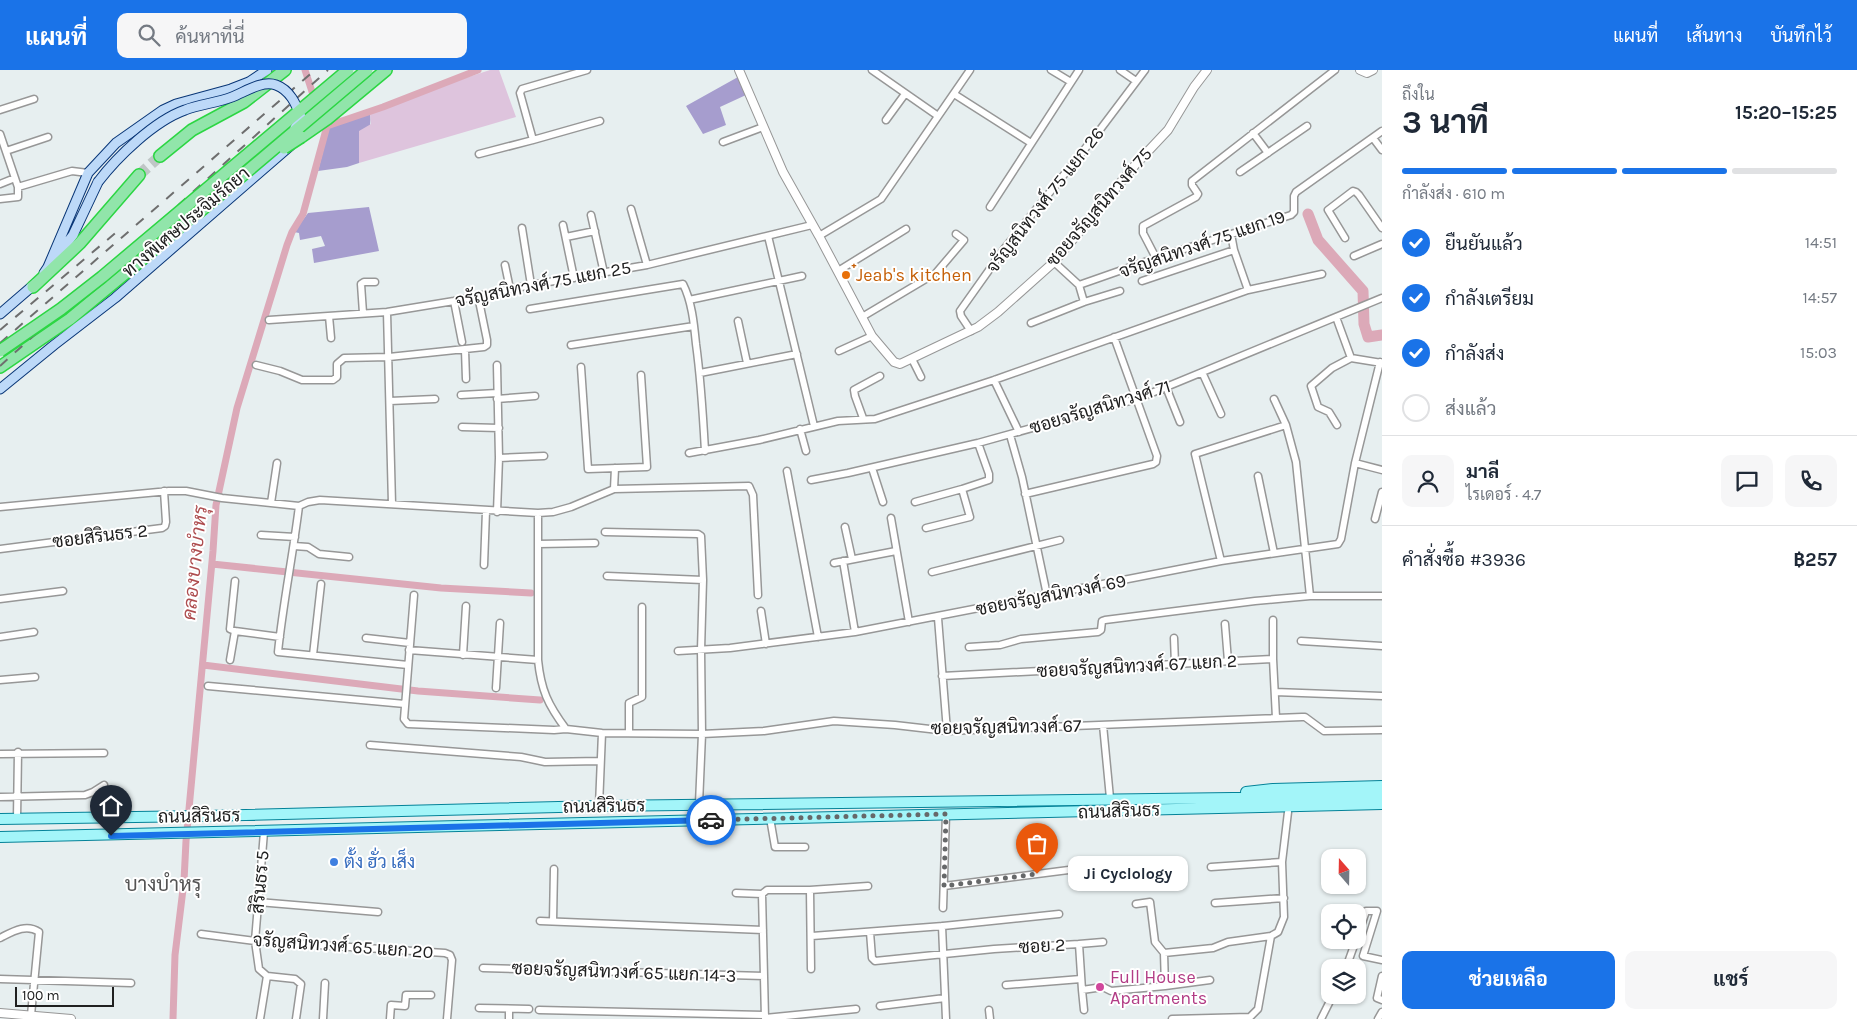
<!DOCTYPE html>
<html lang="th">
<meta charset="utf-8">
<style>
:root{--surface:#fff;--page:#f6f6f7;--text:#1f2937;--muted:#747a83;--line:#e0e1e3;--accent:#1a73e8}
body{margin:0;font-family:Karla,Sarabun,sans-serif;background:var(--page);color:var(--text);height:100vh;display:flex;flex-direction:column;font-size:19px;white-space:nowrap}
*{box-sizing:border-box;margin:0}
p{font-size:16px;color:var(--muted)}
.icon{flex:none;width:28px;height:28px;fill:none;stroke:currentColor;stroke-width:2;stroke-linecap:round;stroke-linejoin:round}
.map{position:relative;flex:1;overflow:hidden}
.panel{display:flex;flex-direction:column;background:var(--surface);width:475px}
.panel>*{flex:none}
.needle{width:32px;rotate:340deg}
.controls{position:absolute;left:1321px;top:779px;display:grid;gap:10px}
.controls a{display:grid;place-items:center;width:45px;height:45px;border-radius:10px;background:var(--surface);box-shadow:0 1px 4px #0004;font-size:25px}
.scale{position:absolute;left:15px;bottom:12px;width:99px;box-sizing:border-box;padding-left:5px;border:2px solid #202020;border-top:0;font-size:14px;line-height:18px;white-space:nowrap;color:#202020;-webkit-text-stroke:4px #fff;paint-order:stroke}
.pin{position:absolute;display:grid;place-items:center;width:42px;height:42px;color:#fff;margin:-51px -21px;border-radius:50% 50% 50% 0;rotate:-45deg;box-shadow:0 0 5px #0007}
.pin .icon{rotate:45deg}
.courier{position:absolute;display:grid;place-items:center;width:50px;height:50px;margin:-25px;border:4px solid #1a73e8;border-radius:50%;background:#fff;color:#222;box-shadow:0 1px 6px #0007}
.bubble{position:absolute;height:35px;border-radius:10px;background:var(--surface);box-shadow:0 1px 4px #0004;font-size:16px;font-weight:700;line-height:35px;text-align:center}
.headline em{font-style:normal;font-weight:700}
.headline div{display:flex;flex-direction:column-reverse}
.headline{display:flex;align-items:center;justify-content:space-between;height:85px;padding:0 20px}
h1{font-size:32px;font-weight:700;line-height:38px}
.bar{display:grid;grid-template-columns:repeat(4,1fr);gap:8px 5px;align-content:center;height:60px;padding:0 20px}
.bar i{height:6px;border-radius:4px;background:var(--line)}
.bar .selected{background:var(--accent)}
.bar p{grid-column:span 4}
.line{display:flex;align-items:center;gap:12px;padding:0 20px;border-top:1px solid var(--line)}
.line div{flex:1}
.round{display:grid;place-items:center;flex:none;width:52px;height:52px;border-radius:10px;background:var(--page)}
ol{padding:0 20px;list-style:none}
li{display:flex;align-items:center;gap:15px;height:55px}
li p{margin-inline-start:auto}
li .icon{padding:5px;border-radius:50%;background:var(--accent);color:#fff;stroke-width:4}
li:last-child{color:var(--muted)}
li i{width:28px;height:28px;border:2px solid var(--line);border-radius:50%}
.button{display:flex;gap:10px;margin-top:auto;padding:10px 20px}
.button a{flex:1;height:58px;border-radius:10px;background:var(--accent);color:#fff;font-size:20px;font-weight:700;line-height:58px;text-align:center}
.button a+a{background:var(--page);color:var(--text)}
header{display:flex;align-items:center;gap:30px;box-sizing:border-box;height:70px;padding:0 25px;background:var(--accent);color:#fff}
header strong{font-size:24px}
nav{display:flex;gap:28px;margin-inline-start:auto;font-size:18px}
.search{width:350px;height:45px;background:var(--page);display:flex;align-items:center;gap:12px;box-sizing:border-box;padding:0 18px;border-radius:10px;color:var(--muted);font-size:19px}
main{display:flex;flex:1;min-height:0}
.map>svg:first-child{display:block}
</style>
<header>
<strong>แผนที่</strong>
<div class="search"><svg class="icon" aria-label="search" viewBox="0 0 24 24"><circle cx="10" cy="10" r="6"/><path d="M15 15l6 6"/></svg>ค้นหาที่นี่</div>
<nav><a>แผนที่</a><a>เส้นทาง</a><a>บันทึกไว้</a></nav>
</header>
<main>
<div class="map">
<svg width="1382" height="949" viewBox="0 0 1382 949">
<rect width="100%" height="100%" fill="#e7eff0"/>
<!-- forest -->
<path fill="#a69dce" d="M738,7L746,25L720,37L726,55L703,64L686,36Z
M370,44C373,61 361,76 359,93L347,97L318,101L329,58Z
M369,137L379,181L314,193L312,179L325,176L321,166L300,170L299,163L294,162L308,143Z"/>
<!-- wetland -->
<path fill="#dec4dd" d="M490,0H499L516,47L359,93V61L371,54L370,44L432,19Z"/>
<g fill="none" stroke-linecap="round" stroke-linejoin="round">
<!-- canal -->
<path stroke="#dca9b8" stroke-width="7" d="M305,0L315,31
M327,56L383,37L478,0
M212,494L441,518L531,523
M203,595L418,621L540,630
M173,949L175,885L184,811L186,771L213,481L216,435L237,338L287,175L292,162L303,144L327,56"/>
<!-- river -->
<path stroke="#dca9b8" stroke-width="11" d="M1308,144L1318,170L1363,221L1364,254L1368,267L1382,265"/>
<!-- motorway-tunnel -->
<path stroke="#bfc6c6" stroke-width="11" stroke-dasharray="11 5.5" stroke-linecap="butt" d="M139,105L160,86"/>
<defs>
<path id="minor" d="M872,0L938,46
M1051,0L1071,12
M1120,0L1136,11
M954,24L1031,73
M0,40L34,29
M886,50L905,24
M1253,63L1268,83
M0,64L18,117V127L0,129
M1373,68L1382,80
M533,70L600,51
M723,72L763,57
M6,81L48,67
M479,84L533,70L520,23L522,19L587,0
M1240,102L1307,56
M0,114L15,108
M18,117L72,101L88,103
M990,137L1079,0
M631,139L647,195
M591,145L604,203
M563,155L574,208
M522,158L531,215
M1231,164L1234,180
M768,166L814,356
M819,166L881,129L970,0
M566,167L595,161
M1345,168L1328,140L1353,121L1356,122L1359,125L1382,158
M1354,186L1382,174
M1156,188L1143,163V156L1196,127L1198,124L1192,115V111L1335,0
M1054,192L1079,215L1156,188L1291,145L1294,142V126L1296,122L1382,61
M505,195L510,219
M838,201L906,159
M1142,211L1234,180L1248,220
M1079,215L1084,232
M689,230L802,206
M454,231L462,272
M530,239L683,214C692,232 694,254 696,274C701,310 703,345 705,381
M387,242L392,434
M363,243L361,214L364,212H375
M329,246L331,268
M862,247L936,203L964,170L956,164
M1336,247L1351,288
M269,250L387,242L454,231L531,215L647,195L812,155
M738,251L747,293
M1031,253L1084,232L1120,221
M971,261L961,246L960,241L1004,179L1096,65L1145,0
M571,275L694,256
M465,280L466,309
M839,281L872,266
M912,289L921,307
M256,295L280,301L302,310H333L337,307V294L344,288L389,287L484,277L487,275V270L478,226
M581,297L588,399L647,397L641,305
M1202,302L1221,344
M700,303L797,284
M994,310L1019,362
M1166,317L1180,352
M461,325L497,323
M497,329L535,326
M1274,329L1286,355L1296,392L1310,526
M390,331L435,329
M863,348L855,326L854,320L880,306
M1337,355L1329,342L1318,337L1311,316L1332,298L1351,288L1382,293
M462,357L499,358
M800,359L806,381
M1010,365L1022,407L1047,525
M689,383L759,370L838,351L875,349L994,310L1248,220L1322,204
M499,388L544,386
M1355,393L1382,400
M872,398L883,432
M787,401L818,567
M1258,406L1274,483
M811,410L848,403L978,373L1137,329L1382,228
M614,419L615,398
M1025,424L1153,394L1156,392L1157,386L1114,267
M915,432L962,419L989,410V404L978,373
M271,433L277,393
M299,436C293,485 283,533 278,582L408,595
M0,437L169,421H186L222,428L299,436L308,432L320,430L538,443L553,442L571,437L614,419L749,416L753,425L758,525
M497,442L499,388L497,295
M538,443V590C541,620 548,635 566,659
M891,448L909,552
M1375,449L1382,422
M845,457L852,489
M926,458L970,447L962,419
M605,462L698,464L701,466L703,510L701,580L702,664L699,734
M261,465L295,467
M538,474L595,473
M294,476L308,477L319,484L349,487
M0,479L162,458L165,456L166,452L164,421
M843,491L855,562
M1221,491L1195,384L1286,355
M834,493L896,481
M484,495L486,441
M932,502L1060,470
M607,506L703,510
M235,511L230,559L235,561L280,567
M414,525L404,649L408,654L554,660L566,659L602,663L702,664L764,661L834,651L895,655L947,661L1302,647H1305L1324,661L1382,660
M0,529L63,521
M761,541L766,574
M938,548L947,661
M1273,550V589
M1225,554L1228,591
M0,567L34,562
M366,568L410,573
M1174,568L1175,594
M1301,571L1382,576
M969,577L1000,575L1021,569L1098,562L1101,560L1102,551L1105,550L1255,531L1310,526H1382
M409,580L538,590
M678,581L730,578L855,562L1221,491L1338,474L1341,469L1355,393L1380,292
M313,585L321,514
M463,585L466,536
M230,590L235,561
M942,606L1273,589L1276,648
M0,610L35,607
M208,616L405,634
M496,618L500,553
M1275,622L1382,626
M1103,655L1110,728
M629,663V633L642,627V537
M370,675L521,687L545,692L600,691
M0,684L104,683
M0,727L85,725L93,722L104,715
M599,736L602,663
M770,748L775,777H805
M17,749L18,682
M1211,797L1282,792
M944,816L1092,797
M810,820L811,899
M736,823L762,824
M762,824L765,948
M762,824L767,820H810L868,816
M258,832L378,842
M1215,833L1284,828
M1136,834L1150,832L1155,872L1164,883
M943,838L946,744
M540,851L763,860
M553,851L554,799
M942,856L946,949
M870,862L872,888L875,891L994,879L1079,874L1082,920L1103,917L1111,921L1165,916L1164,883L1213,878L1228,872L1271,866L1278,862L1284,847L1282,792L1288,742
M201,864L255,871L445,883L450,885L452,890L447,949
M1358,865L1366,841H1377L1363,886L1382,890
M812,866L943,856L1059,844
M0,868C12,862 26,853 39,862L31,945
M1079,874L1103,872
M483,898L764,906
M1346,898L1356,870
M267,906L295,909L301,914L296,949
M1382,906L1377,928L1382,930
M0,909L131,913
M1006,915L1081,909
M1165,916L1210,910
M1082,920L1084,940
M880,936L945,928
M479,938L529,939
M539,940L765,945
M989,940L990,949
M765,948L856,939
M260,949L267,906L259,899L255,871L264,762
M323,949L325,913
M390,949L391,935L405,936L406,925H431
M509,949V939
M1172,949L1250,947L1258,939L1271,866
M1321,949L1333,925
M1378,949L1382,942"/>
<path id="tertiary" d="M739,0L783,102L819,166L872,266L894,292L900,294L978,257L998,242L1054,192L1136,94L1168,60L1194,17L1207,0
M1360,0L1367,3L1373,0
M0,943L71,949"/>
<path id="secondary" d="M53,191L73,165L98,112
M44,203L48,197L88,103L116,73L163,40L176,34L231,19L249,12L267,0
M0,244L36,213
M0,319L54,275L115,228L290,76"/>
<path id="primary" d="M1246,722L1273,719L1382,716
M0,749L203,746L599,736L1382,726
M0,767L1382,734"/>
<path id="motorway" d="M301,67L327,49L386,0
M160,86L192,60L244,32L285,0
M33,217L80,173L139,105
M0,297L70,249L198,143"/>
</defs>
<!-- minor casing -->
<use href="#minor" stroke="#979797" stroke-width="9"/>
<!-- tertiary casing -->
<use href="#tertiary" stroke="#979797" stroke-width="10"/>
<!-- secondary casing -->
<use href="#secondary" stroke="#083576" stroke-width="11"/>
<!-- primary casing -->
<use href="#primary" stroke="#048298" stroke-width="12"/>
<!-- motorway casing -->
<use href="#motorway" stroke="#2cd643" stroke-width="14"/>
<!-- minor -->
<use href="#minor" stroke="#fff" stroke-width="6"/>
<!-- tertiary -->
<use href="#tertiary" stroke="#fff" stroke-width="8"/>
<!-- secondary -->
<use href="#secondary" stroke="#bdd9f8" stroke-width="9"/>
<!-- primary -->
<use href="#primary" stroke="#a3f5f9" stroke-width="10"/>
<!-- motorway -->
<use href="#motorway" stroke="#91e5aa" stroke-width="11"/>
<!-- rail -->
<path stroke="#6e6e6e" stroke-width="2" stroke-dasharray="10 10" stroke-linecap="butt" d="M0,260L119,160
M0,273L315,0
M0,296L328,0"/>
<defs>
<path id="secondary-bridge" d="M98,112C117,87 154,51 185,40C200,34 217,33 232,27C245,22 262,10 276,15C290,20 296,34 301,47L295,58"/>
<path id="motorway-bridge" d="M284,78L301,67
M198,143L367,0
M0,281L61,239L102,207L348,0"/>
</defs>
<!-- secondary-bridge casing -->
<use href="#secondary-bridge" stroke="#083576" stroke-width="11" stroke-linecap="butt"/>
<!-- motorway-bridge casing -->
<use href="#motorway-bridge" stroke="#2cd643" stroke-width="14" stroke-linecap="butt"/>
<!-- secondary-bridge -->
<use href="#secondary-bridge" stroke="#bdd9f8" stroke-width="9"/>
<!-- motorway-bridge -->
<use href="#motorway-bridge" stroke="#91e5aa" stroke-width="11"/>
</g>
<g fill="none" stroke-linecap="round" stroke-linejoin="round">
<!-- done -->
<path stroke="#666869" stroke-width="5" stroke-dasharray="0 9" d="M711,750L946,744L944,816L1037,804"/>
<!-- route -->
<path stroke="#1a73e8" stroke-width="6" d="M111,766L711,750"/>
</g>
<!-- markers -->
<circle fill="#e8710a" stroke="#fff" stroke-width="2" cx="846" cy="205" r="5"/>
<circle fill="#3f7fe0" stroke="#fff" stroke-width="2" cx="334" cy="792" r="5"/>
<circle fill="#d1479c" stroke="#fff" stroke-width="2" cx="1100" cy="917" r="5"/>
<g text-anchor="middle" dominant-baseline="central" stroke-width="4" stroke-linejoin="round" paint-order="stroke">
<!-- street labels -->
<g font-size="18" fill="#202020" stroke="#fff">
<text transform="translate(1045 130) rotate(-52)">จรัญสนิทวงศ์ 75 แยก 26</text>
<text transform="translate(1099 137) rotate(-49)">ซอยจรัญสนิทวงศ์ 75</text>
<text transform="translate(186 152) rotate(-40)">ทางพิเศษประจิมรัถยา</text>
<text transform="translate(1202 174) rotate(-19)">จรัญสนิทวงศ์ 75 แยก 19</text>
<text transform="translate(543 214) rotate(-11)">จรัญสนิทวงศ์ 75 แยก 25</text>
<text transform="translate(1100 337) rotate(-17)">ซอยจรัญสนิทวงศ์ 71</text>
<text transform="translate(100 466) rotate(-7)">ซอยสิรินธร 2</text>
<text transform="translate(1051 525) rotate(-11)">ซอยจรัญสนิทวงศ์ 69</text>
<text transform="translate(1137 596) rotate(-3)">ซอยจรัญสนิทวงศ์ 67 แยก 2</text>
<text transform="translate(1006 657) rotate(-1)">ซอยจรัญสนิทวงศ์ 67</text>
<text transform="translate(604 736) rotate(-1)">ถนนสิรินธร</text>
<text transform="translate(1119 741) rotate(-2)">ถนนสิรินธร</text>
<text transform="translate(199 746) rotate(-1)">ถนนสิรินธร</text>
<text transform="translate(260 812) rotate(-85)">สิรินธร 5</text>
<text transform="translate(343 876) rotate(4)">จรัญสนิทวงศ์ 65 แยก 20</text>
<text transform="translate(1042 876) rotate(-3)">ซอย 2</text>
<text transform="translate(624 902) rotate(2)">ซอยจรัญสนิทวงศ์ 65 แยก 14-3</text>
</g>
<!-- food labels -->
<g font-size="18" fill="#c56008" stroke="#fff" text-anchor="start">
<text x="856" y="205">๋Jeab's kitchen</text>
</g>
<!-- shop labels -->
<g font-size="18" fill="#366cbe" stroke="#fff" text-anchor="start">
<text x="344" y="792">ตั้ง ฮั่ว เส็ง</text>
</g>
<!-- hotel labels -->
<g font-size="18" fill="#b23c85" stroke="#fff" text-anchor="start">
<text x="1110" y="907">Full House<tspan x="1110" dy="21">Apartments</tspan></text>
</g>
<!-- water labels -->
<g font-size="19" font-style="italic" fill="#ae4e50" stroke="#fff">
<text transform="translate(195 493) rotate(-84)">คลองบางบำหรุ</text>
</g>
<!-- quarter labels -->
<g font-size="20" fill="#535353" stroke="#fff">
<text x="163" y="814">บางบำหรุ</text>
</g>
</g>
</svg>
<div class="controls">
<a><svg class="needle" viewBox="-14 -14 28 28"><path d="M0-13l5 13h-10z" fill="#e53935"/><path d="M0 13l5-13h-10z" fill="#747a83"/></svg></a>
<a><svg class="icon" aria-label="locate" viewBox="0 0 24 24"><circle cx="12" cy="12" r="6"/><path d="M12 2v4M12 18v4M2 12h4M18 12h4"/></svg></a>
<a><svg class="icon" aria-label="layers" viewBox="0 0 24 24"><path d="M12 4l9 5-9 5-9-5zM3 14l9 5 9-5"/></svg></a>
</div>
<div class="scale">100 m</div>
<div class="pin" style="left:1037px;top:804px;background:#ea580c"><svg class="icon" aria-label="bag" viewBox="0 0 24 24"><path d="M5 8h14l-1 12H6zM9 8a3 3 0 0 1 6 0"/></svg></div>
<div class="pin" style="left:111px;top:766px;background:#1f2937"><svg class="icon" aria-label="home" viewBox="0 0 24 24"><path d="M3 11l9-7 9 7M6 9v11h12V9"/></svg></div>
<div class="courier" style="left:711px;top:750px"><svg class="icon" aria-label="car" viewBox="0 0 24 24"><path d="M5 17H2v-5l4-1 3-4h7l3 4 3 1v5h-3M9 17h6M6 11h13"/><circle cx="7" cy="17" r="2"/><circle cx="17" cy="17" r="2"/></svg></div>
<div class="bubble" style="left:1068px;top:786px;width:120px">Ji Cyclology</div>
</div>
<section class="panel">
<div class="headline"><div><h1>3 นาที</h1><p>ถึงใน</p></div><em>15:20–15:25</em></div>
<div class="bar"><i class="selected"></i><i class="selected"></i><i class="selected"></i><i></i><p>กำลังส่ง · 610 m</p></div>
<ol>
<li><svg class="icon" aria-label="check" viewBox="0 0 24 24"><path d="M5 12l5 5 9-10"/></svg>ยืนยันแล้ว<p>14:51</p></li>
<li><svg class="icon" aria-label="check" viewBox="0 0 24 24"><path d="M5 12l5 5 9-10"/></svg>กำลังเตรียม<p>14:57</p></li>
<li><svg class="icon" aria-label="check" viewBox="0 0 24 24"><path d="M5 12l5 5 9-10"/></svg>กำลังส่ง<p>15:03</p></li>
<li><i></i>ส่งแล้ว</li>
</ol>
<div class="line" style="height:90px"><a class="round"><svg class="icon" aria-label="person" viewBox="0 0 24 24"><circle cx="12" cy="8" r="4"/><path d="M4 21q1-7 8-7t8 7"/></svg></a><div><b>มาลี</b><p>ไรเดอร์ · 4.7</p></div><a class="round"><svg class="icon" aria-label="chat" viewBox="0 0 24 24"><path d="M4 5h16v11H9l-5 4z"/></svg></a><a class="round"><svg class="icon" aria-label="phone" viewBox="0 0 24 24"><path d="M5 4h4l2 5-3 2q2 4 5 5l2-3 5 2v4C11 20 4 13 5 4z"/></svg></a></div>
<div class="line" style="height:65px"><div>คำสั่งซื้อ #3936</div><b>฿257</b></div>
<div class="button"><a>ช่วยเหลือ</a><a>แชร์</a></div>
</section>
</main>
